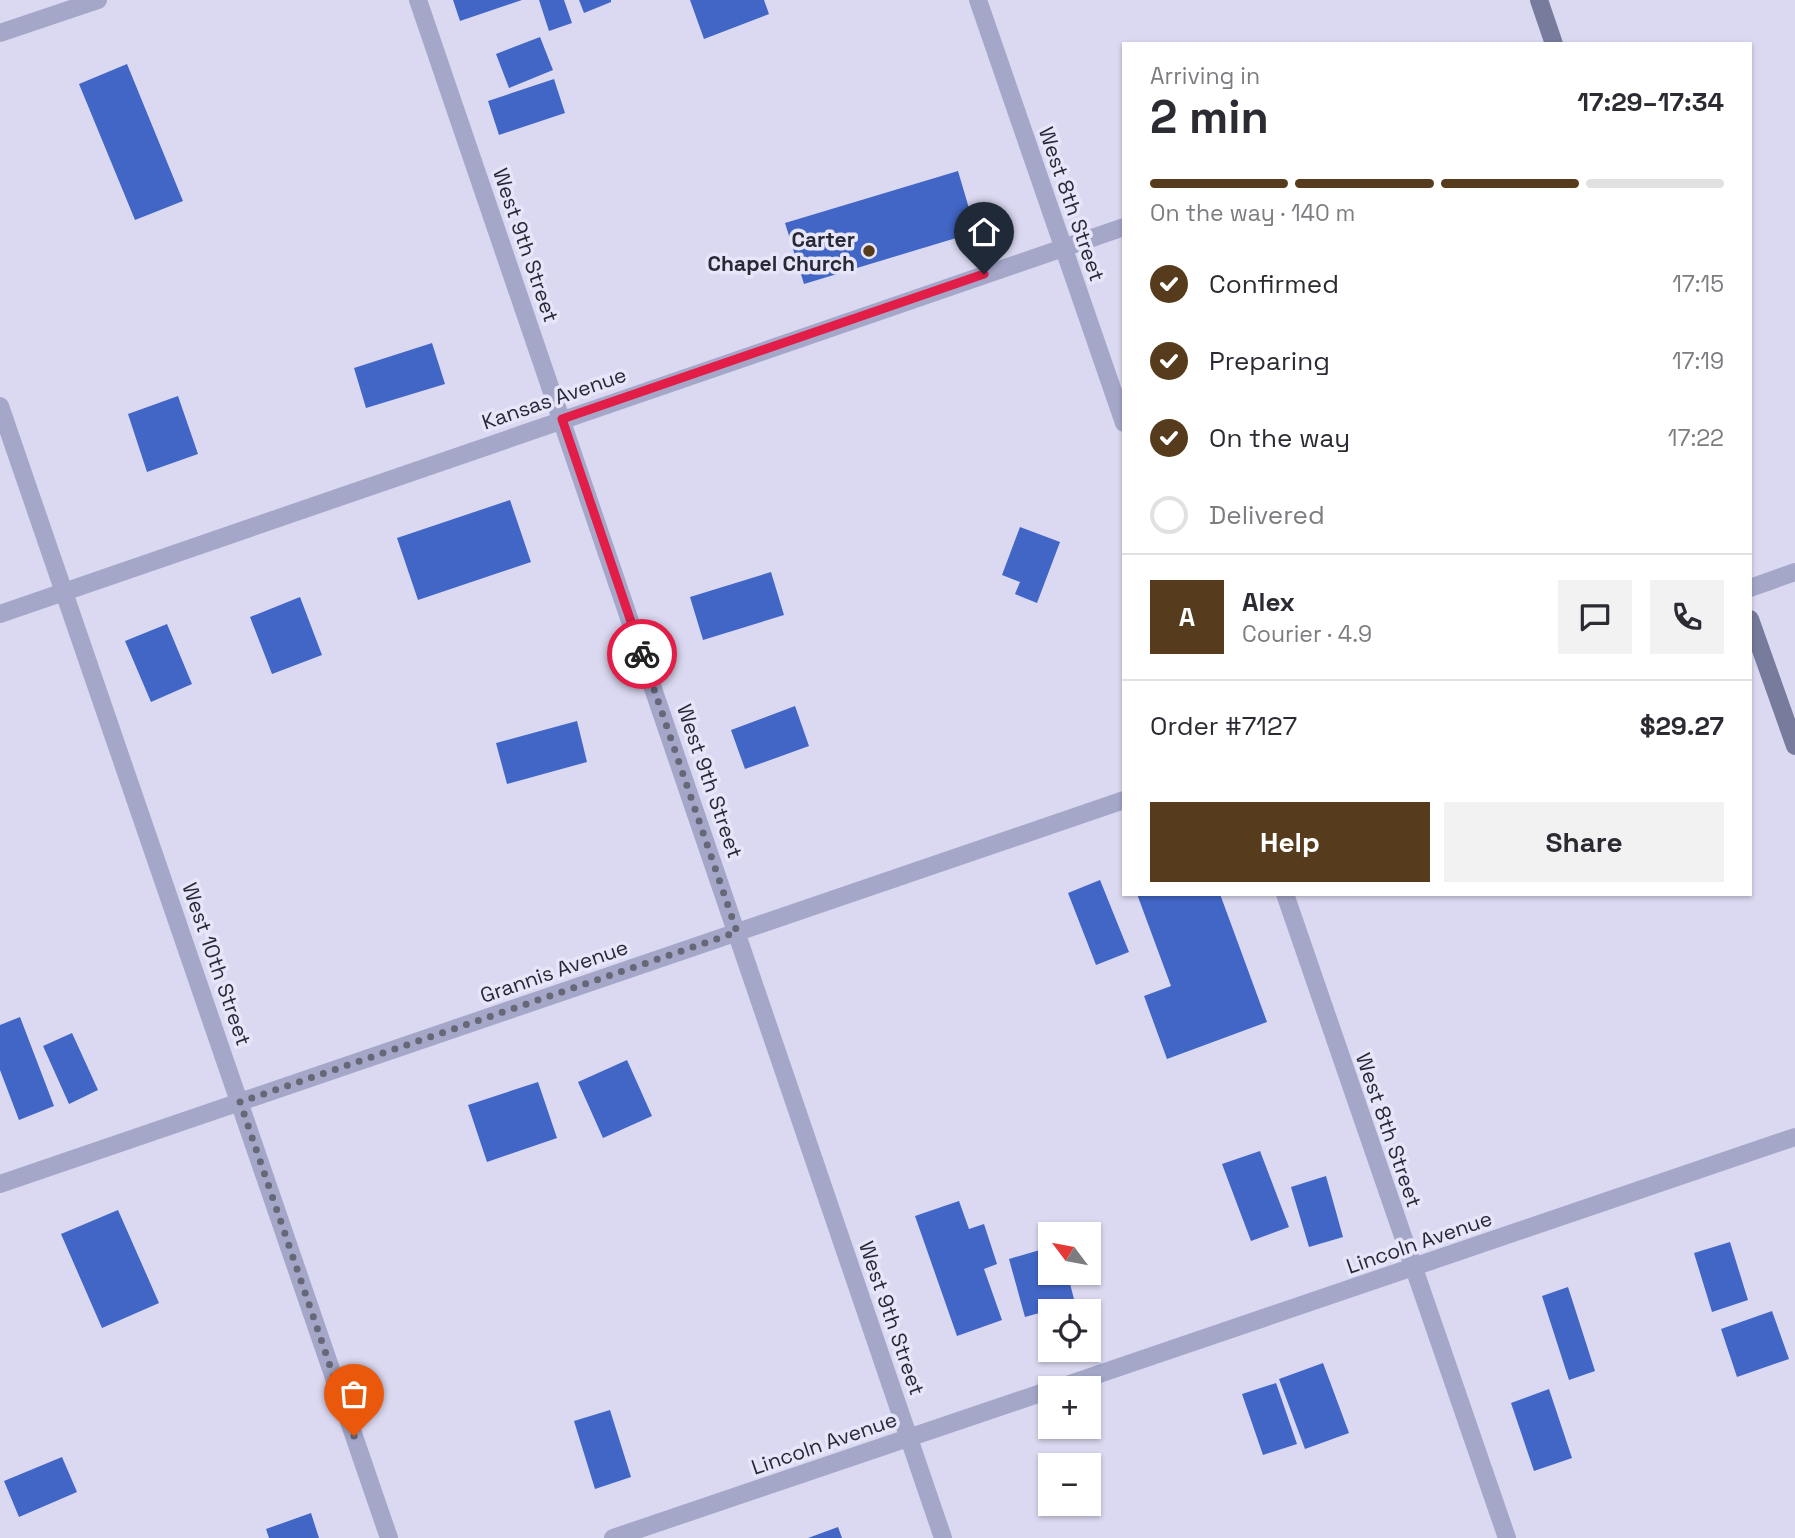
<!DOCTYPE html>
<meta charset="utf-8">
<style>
:root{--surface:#fff;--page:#f2f2f3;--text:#2b2b33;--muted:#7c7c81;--line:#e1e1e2;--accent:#563c1c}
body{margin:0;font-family:"Space Grotesk",sans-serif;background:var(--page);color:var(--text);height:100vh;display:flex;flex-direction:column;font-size:26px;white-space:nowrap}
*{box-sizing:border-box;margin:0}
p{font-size:23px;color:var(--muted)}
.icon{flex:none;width:38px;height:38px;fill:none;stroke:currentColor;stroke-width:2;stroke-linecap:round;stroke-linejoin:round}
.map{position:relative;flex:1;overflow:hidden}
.panel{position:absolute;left:1122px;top:42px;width:630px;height:854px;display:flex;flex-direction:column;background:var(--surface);border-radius:0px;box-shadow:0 2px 5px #0004}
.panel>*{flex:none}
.needle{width:46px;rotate:302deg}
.fabs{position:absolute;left:1038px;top:1222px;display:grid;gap:14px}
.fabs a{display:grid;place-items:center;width:63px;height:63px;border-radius:0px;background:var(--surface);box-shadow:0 2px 5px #0004;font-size:35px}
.pin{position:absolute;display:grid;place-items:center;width:60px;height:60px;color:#fff;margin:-72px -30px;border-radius:50% 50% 50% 0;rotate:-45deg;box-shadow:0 0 7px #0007}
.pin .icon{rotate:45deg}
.courier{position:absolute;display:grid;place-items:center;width:70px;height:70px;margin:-35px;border:5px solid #e11d48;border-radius:50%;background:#fff;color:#222;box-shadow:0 2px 9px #0007}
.summary em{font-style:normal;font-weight:700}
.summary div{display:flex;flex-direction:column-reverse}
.summary{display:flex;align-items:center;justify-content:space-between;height:119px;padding:0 28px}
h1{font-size:46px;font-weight:700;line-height:52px}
.bar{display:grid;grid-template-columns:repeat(4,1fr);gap:10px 7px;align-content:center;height:84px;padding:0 28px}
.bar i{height:9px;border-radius:5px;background:var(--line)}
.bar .current{background:var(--accent)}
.bar p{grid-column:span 4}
.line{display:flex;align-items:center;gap:18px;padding:0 28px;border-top:2px solid var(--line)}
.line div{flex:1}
.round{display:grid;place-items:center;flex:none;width:74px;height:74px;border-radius:0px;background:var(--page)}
ol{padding:0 28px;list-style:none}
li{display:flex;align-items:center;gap:21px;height:77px}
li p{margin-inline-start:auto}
li .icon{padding:7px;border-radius:50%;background:var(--accent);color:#fff;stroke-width:4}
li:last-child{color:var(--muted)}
li i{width:38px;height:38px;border:4px solid var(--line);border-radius:50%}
.button{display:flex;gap:14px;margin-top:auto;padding:14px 28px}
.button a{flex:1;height:80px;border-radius:0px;background:var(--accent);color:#fff;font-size:28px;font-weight:700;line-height:80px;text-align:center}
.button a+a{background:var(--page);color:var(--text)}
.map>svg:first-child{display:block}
</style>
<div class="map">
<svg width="1795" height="1538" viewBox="0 0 1795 1538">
<rect width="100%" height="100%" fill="#dad9f1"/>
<!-- building -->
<path fill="#4266c6" d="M453,0H522L460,21Z
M539,0H564L572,23L549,31Z
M579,0H611V2L584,13Z
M690,0H764L769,14L704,39Z
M540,37L553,70L509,88L496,54Z
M127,64L183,201L135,220L79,84Z
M554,79L565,113L499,135L488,101Z
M958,171L976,232L804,284L785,223Z
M432,343L445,384L366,408L354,368Z
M178,396L198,454L147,472L128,414Z
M510,500L531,562L418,600L397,538Z
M1020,527L1060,542L1037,603L1015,594L1020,582L1002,575Z
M771,572L784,615L703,640L690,597Z
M300,597L322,655L272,674L250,617Z
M167,624L192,684L151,702L125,641Z
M795,706L809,746L745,769L731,730Z
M577,721L587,762L507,784L496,743Z
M1100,880L1129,952L1096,965L1068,893Z
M1137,894H1220L1267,1022L1167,1059L1144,996L1171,986Z
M20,1017L54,1106L19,1120L0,1070V1025Z
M72,1033L98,1090L69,1104L43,1046Z
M627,1060L652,1116L603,1138L578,1082Z
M538,1082L557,1138L487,1162L468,1105Z
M1260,1151L1289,1227L1251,1241L1222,1164Z
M1326,1176L1343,1237L1309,1247L1291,1187Z
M959,1201L969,1229L984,1224L997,1264L984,1269L1002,1320L957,1336L915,1216Z
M118,1210L159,1303L102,1328L61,1234Z
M1730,1242L1748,1300L1712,1312L1694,1253Z
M1050,1247V1272H1067L1075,1303L1025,1317L1009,1259Z
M1568,1287L1595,1371L1569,1380L1542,1296Z
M1772,1311L1789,1359L1737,1377L1721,1329Z
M1323,1363L1349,1433L1305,1449L1279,1379Z
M1276,1383L1297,1444L1263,1455L1242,1394Z
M1549,1389L1572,1458L1534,1471L1511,1403Z
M610,1410L631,1477L595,1489L574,1421Z
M62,1457L77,1492L19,1517L4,1481Z
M311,1513L319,1538H269L266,1529Z
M838,1527L842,1538H808Z"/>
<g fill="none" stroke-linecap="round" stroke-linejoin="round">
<!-- minor -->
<path stroke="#a5a7c9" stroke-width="18" d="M418,0L943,1538
M978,0L1124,423
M0,33L98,0
M0,406L389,1538
M1750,588L1795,572
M1285,894L1507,1538
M0,1184L1124,800
M1058,1388L1795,1137
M613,1538L1050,1390"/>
<!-- tertiary -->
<path stroke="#a5a7c9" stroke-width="18" d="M0,614L1124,227"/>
<!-- secondary -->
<path stroke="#777c9d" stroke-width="18" d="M1539,0L1554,44
M1750,619L1795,746"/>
</g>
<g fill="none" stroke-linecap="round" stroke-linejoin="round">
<!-- done -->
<path stroke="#666777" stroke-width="7" stroke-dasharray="0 12.6" d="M354,1436L240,1102L737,932L642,654"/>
<!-- route -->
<path stroke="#e11d48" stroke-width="9" d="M642,654L562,419L984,274"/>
</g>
<!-- markers -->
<circle fill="#563c1c" stroke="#e6e5f9" stroke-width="2.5" cx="869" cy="251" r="7"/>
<g text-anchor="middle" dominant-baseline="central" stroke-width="7" stroke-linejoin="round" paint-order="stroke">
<!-- street labels -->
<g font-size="21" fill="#272935" stroke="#e6e5f9">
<text transform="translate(1072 204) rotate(71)">West 8th Street</text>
<text transform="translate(526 245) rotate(71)">West 9th Street</text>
<text transform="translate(554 398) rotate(-19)">Kansas Avenue</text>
<text transform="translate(710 781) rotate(71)">West 9th Street</text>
<text transform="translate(217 964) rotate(71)">West 10th Street</text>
<text transform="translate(554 971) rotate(-19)">Grannis Avenue</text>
<text transform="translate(1389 1130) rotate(71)">West 8th Street</text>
<text transform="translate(1419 1242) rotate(-19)">Lincoln Avenue</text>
<text transform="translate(892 1318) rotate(71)">West 9th Street</text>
<text transform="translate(824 1443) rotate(-19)">Lincoln Avenue</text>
</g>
<!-- poi labels -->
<g font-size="21" font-weight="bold" fill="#272935" stroke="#e6e5f9" text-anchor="end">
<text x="855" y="239">Carter<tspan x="855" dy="24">Chapel Church</tspan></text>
</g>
</g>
</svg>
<div class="fabs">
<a><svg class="needle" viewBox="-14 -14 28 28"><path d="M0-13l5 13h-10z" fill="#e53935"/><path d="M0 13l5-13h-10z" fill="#7c7c81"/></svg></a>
<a><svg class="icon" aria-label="locate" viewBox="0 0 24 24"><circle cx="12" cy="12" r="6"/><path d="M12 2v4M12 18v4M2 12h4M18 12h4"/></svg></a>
<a>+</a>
<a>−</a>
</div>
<div class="pin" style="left:354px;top:1436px;background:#ea580c"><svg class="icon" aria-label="bag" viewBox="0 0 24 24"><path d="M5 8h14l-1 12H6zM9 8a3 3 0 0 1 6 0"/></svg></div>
<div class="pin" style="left:984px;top:274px;background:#1f2937"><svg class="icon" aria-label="home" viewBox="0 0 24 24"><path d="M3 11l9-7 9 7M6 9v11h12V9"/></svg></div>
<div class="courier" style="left:642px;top:654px"><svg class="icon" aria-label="bike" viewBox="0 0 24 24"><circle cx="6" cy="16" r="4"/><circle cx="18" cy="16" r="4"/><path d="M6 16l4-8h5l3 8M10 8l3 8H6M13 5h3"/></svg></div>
<section class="panel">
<div class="summary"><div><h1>2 min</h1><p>Arriving in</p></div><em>17:29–17:34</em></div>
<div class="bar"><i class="current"></i><i class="current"></i><i class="current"></i><i></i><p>On the way · 140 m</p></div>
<ol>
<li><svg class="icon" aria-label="check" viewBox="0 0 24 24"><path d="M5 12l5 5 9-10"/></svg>Confirmed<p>17:15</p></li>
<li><svg class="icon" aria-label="check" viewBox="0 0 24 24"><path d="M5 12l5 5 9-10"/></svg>Preparing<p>17:19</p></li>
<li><svg class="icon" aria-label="check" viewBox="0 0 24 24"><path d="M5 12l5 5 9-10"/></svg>On the way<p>17:22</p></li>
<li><i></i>Delivered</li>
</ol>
<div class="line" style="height:126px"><b class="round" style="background:var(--accent);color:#fff">A</b><div><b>Alex</b><p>Courier · 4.9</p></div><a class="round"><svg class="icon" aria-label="chat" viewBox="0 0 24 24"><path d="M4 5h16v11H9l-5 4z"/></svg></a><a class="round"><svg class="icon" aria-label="phone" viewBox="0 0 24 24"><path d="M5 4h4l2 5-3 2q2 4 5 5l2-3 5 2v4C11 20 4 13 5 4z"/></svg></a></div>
<div class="line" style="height:91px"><div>Order #7127</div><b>$29.27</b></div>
<div class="button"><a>Help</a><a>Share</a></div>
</section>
</div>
